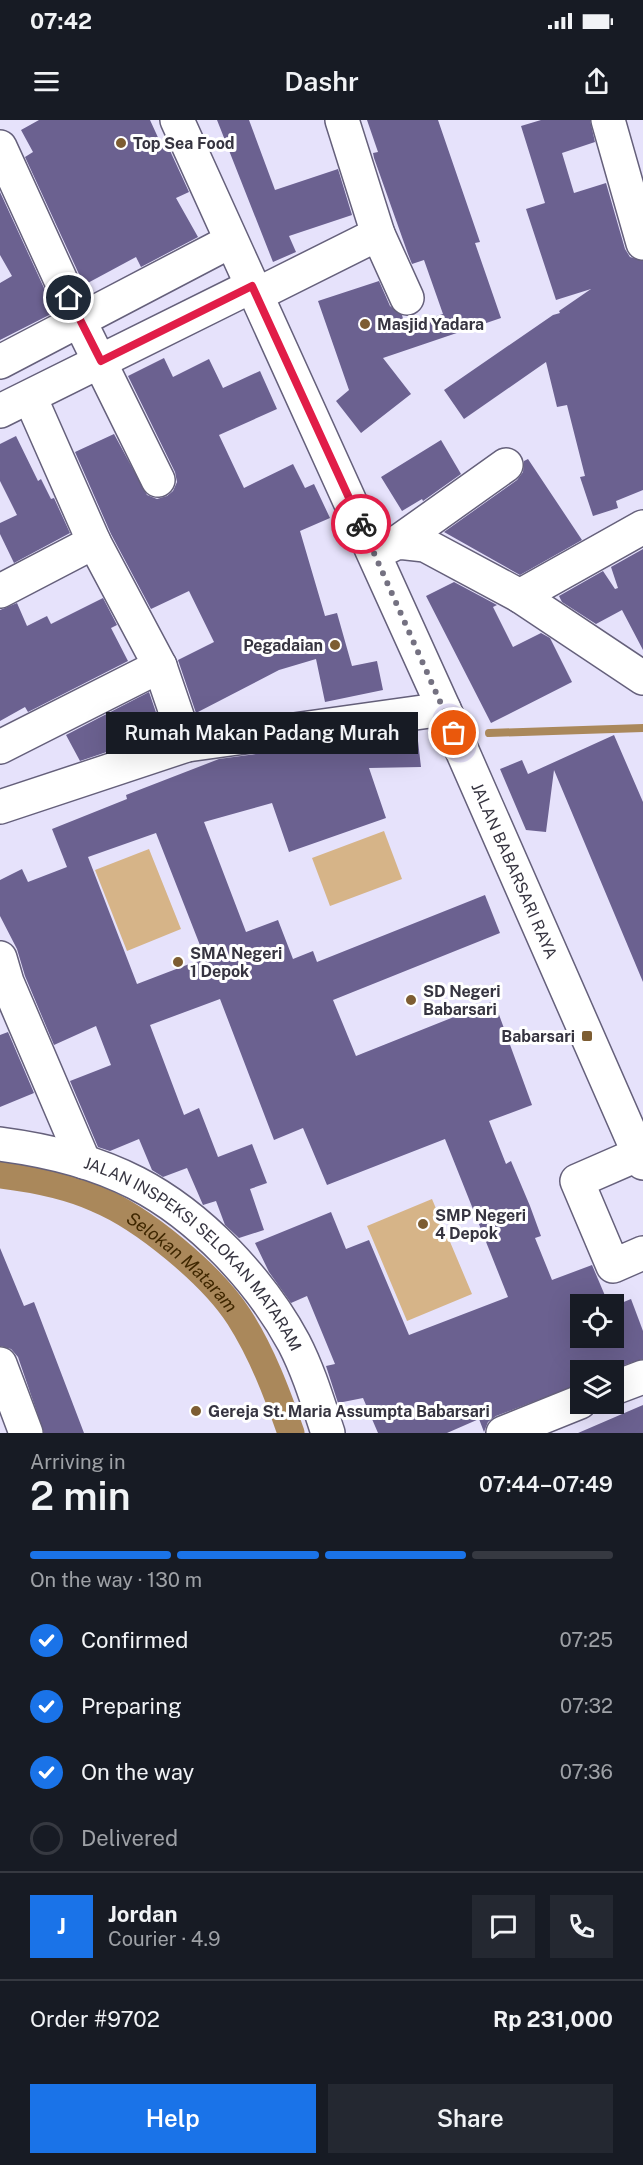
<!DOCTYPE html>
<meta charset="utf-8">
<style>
:root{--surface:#171b24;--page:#242831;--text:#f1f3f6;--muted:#9ea1a6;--line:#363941;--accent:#1a73e8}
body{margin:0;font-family:"Public Sans",sans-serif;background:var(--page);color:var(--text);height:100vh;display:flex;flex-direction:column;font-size:22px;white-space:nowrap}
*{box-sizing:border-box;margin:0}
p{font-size:20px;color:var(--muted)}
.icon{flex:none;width:33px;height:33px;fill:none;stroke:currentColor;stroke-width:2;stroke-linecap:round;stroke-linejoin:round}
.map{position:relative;height:1313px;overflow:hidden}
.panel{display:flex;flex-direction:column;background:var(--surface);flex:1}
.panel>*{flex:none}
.fabs{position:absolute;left:570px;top:1174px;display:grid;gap:12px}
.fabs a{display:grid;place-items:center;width:54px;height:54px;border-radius:0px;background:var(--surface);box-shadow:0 6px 24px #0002;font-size:30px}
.pin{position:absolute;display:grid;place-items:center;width:51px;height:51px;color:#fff;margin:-26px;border:3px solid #fff;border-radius:50%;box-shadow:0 2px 6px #0007}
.courier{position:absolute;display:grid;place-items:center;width:60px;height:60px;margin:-30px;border:4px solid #e11d48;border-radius:50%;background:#fff;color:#222;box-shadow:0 2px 8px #0007}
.bubble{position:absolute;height:42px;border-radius:0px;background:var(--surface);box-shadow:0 6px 24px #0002;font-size:20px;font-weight:600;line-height:42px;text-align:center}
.headline em{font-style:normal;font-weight:600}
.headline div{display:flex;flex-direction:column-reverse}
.headline{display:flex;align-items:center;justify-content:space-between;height:102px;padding:0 30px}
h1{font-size:39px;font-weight:600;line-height:45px}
.bar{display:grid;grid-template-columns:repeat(4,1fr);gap:9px 6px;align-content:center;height:72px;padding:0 30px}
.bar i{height:8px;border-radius:4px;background:var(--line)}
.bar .current{background:var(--accent)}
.bar p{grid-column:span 4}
.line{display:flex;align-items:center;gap:15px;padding:0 30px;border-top:2px solid var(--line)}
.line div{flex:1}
.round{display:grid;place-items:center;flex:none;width:63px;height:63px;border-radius:0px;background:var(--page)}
ol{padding:0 30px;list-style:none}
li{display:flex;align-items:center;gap:18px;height:66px}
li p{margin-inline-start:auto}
li .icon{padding:6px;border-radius:50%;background:var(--accent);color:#fff;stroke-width:4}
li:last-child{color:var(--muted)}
li i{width:33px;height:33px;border:3px solid var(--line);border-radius:50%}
.button{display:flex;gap:12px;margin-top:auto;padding:12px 30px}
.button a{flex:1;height:69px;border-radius:0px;background:var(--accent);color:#fff;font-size:24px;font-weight:600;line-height:69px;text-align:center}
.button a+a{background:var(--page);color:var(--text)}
.status{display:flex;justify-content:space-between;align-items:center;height:42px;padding:0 30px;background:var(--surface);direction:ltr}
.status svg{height:16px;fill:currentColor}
header{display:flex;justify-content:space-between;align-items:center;height:78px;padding:0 30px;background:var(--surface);font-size:27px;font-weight:600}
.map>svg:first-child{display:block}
</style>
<div class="status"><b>07:42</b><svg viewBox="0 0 49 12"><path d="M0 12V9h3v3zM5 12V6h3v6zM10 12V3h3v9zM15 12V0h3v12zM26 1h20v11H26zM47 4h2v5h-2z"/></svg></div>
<header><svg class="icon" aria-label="menu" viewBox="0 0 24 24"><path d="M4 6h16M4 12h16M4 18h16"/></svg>Dashr<svg class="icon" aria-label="share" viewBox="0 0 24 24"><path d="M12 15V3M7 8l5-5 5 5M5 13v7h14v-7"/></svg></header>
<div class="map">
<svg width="643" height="1313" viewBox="0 0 643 1313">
<rect width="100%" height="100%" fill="#e6e2fb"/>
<!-- green -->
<path fill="#d6b488" d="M384,711L402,759L330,786L312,738Z
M149,729L181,809L127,831L95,750Z
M432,1079L472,1174L407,1201L367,1106Z"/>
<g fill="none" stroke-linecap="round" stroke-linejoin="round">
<!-- stream -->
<path stroke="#aa885b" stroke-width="8" d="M392,612L414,611
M489,613L643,608"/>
<!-- canal -->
<path stroke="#aa885b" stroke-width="27" id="s1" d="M0,1055C33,1059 66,1065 97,1079C143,1098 212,1155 239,1197C262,1233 277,1273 291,1313"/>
</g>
<!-- building -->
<path fill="#6b6190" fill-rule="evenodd" d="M39,0H150L161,24L166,22L189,72L176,78L198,117L141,147L136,137L84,165L25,37L33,32L21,10Z
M217,0H249L275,70L338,49L352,95L289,116L296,132L273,142Z
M367,0H438L480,122L475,123L501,198L383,238L411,274L361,313L336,281L349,270L318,181L379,161L390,186L402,195L405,206L443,194L424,140L412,144L408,134L374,38L373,33L378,32Z
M541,0H590L595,22L562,33L574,73L606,63L625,129L630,137L643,141V370L616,381L618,388L593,396L580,357L585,356L567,285L557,287L546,242L464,299L444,270L553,195L560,193L559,191L591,169L556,180L526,89L545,83L521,6Z
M0,72L55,192L0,220V163L12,156L0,135Z
M164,238L173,257L209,239L223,268L260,251L277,289L219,315L244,368L293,344L305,368L314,364L330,398L300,411L325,496L337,493L352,546L377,541L383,570L325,582L316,539L279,550L196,593L178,540L214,522L189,471L151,489L111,414L75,332L114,314L147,375L157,379L167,376L173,371L177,362L175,352L128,256Z
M16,316L38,361L41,359L51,379L54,378L70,413L14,443L0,414V403L17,395L0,361V324Z
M441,320L461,354L423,381L422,379L402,391L381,357Z
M528,339L582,420L520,455L444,412L517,360L523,352L524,341Z
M643,429V530L622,490L596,504L562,482L559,476L603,451L615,469L618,468L611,447Z
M454,462L497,485L493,487L513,527L541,513L550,518L572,562L491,603L426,476Z
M103,478L117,505L111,508L128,541L28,592L25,587L0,601V490L17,483L27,506L47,496L51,504Z
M149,572L163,613L80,641L66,615Z
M614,615L643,682V862L554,650L546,712L526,710L500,649L522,640L528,654Z
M418,621L421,647L369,648L386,698L289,732L272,683L204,702L246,812L278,800L293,839L313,831L317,842L485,775L500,813L333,880L356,936L494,881L532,985L489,1001L506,1044L511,1041L530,1086L541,1116L535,1118L552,1160L592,1145L609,1185H580V1218H614V1186L631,1179L643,1211V1239L606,1251H580V1264L496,1296L488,1302L484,1312L479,1299L447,1313H378L363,1278L338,1283L326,1246L335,1244L307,1176L291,1183L269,1152L255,1123L331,1092L346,1129L369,1120L409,1215L508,1177L445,1019L327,1065L303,1008L274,1020L220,879L150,905L184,995L199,988L218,1037L252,1024L267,1063L250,1069L264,1110L239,1118L225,1105L216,1081L203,1085L187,1048L163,1057L152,1050L139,1019L110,1031L98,1027L70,961L111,945L96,906L54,925L25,856L17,829L0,796V760L22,749L28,762L67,747L52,709L127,679L126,675L219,639L338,623L339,626ZM156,713L205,838L137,864L88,737Z
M8,912L34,973L0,987V915Z
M0,1128L24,1186L34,1182L84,1313H44L18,1237L11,1229L0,1226Z
M643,1285V1313H578Z"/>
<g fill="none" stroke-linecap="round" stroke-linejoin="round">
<defs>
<g id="minor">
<path d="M177,0L449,600"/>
<path d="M342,0L378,114L407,178"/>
<path d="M608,0L643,123"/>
<path d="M0,27L79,200L158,360"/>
<path d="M256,175L378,114"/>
<path d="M0,242L231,121"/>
<path d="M0,291L252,166"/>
<path d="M398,422L506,345"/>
<path d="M375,433L398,422L425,425L520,476L643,558"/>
<path d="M0,471L94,422"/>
<path d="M520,476L643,407"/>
<path d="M160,546L187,625"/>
<path id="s2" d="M460,626L643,1043"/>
<path d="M0,627L160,546L94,422L30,277"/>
<path d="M0,687L187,625L444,589"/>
<path d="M0,838L7,862L84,1042"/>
<path id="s3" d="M0,1024C46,1030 94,1041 136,1063C200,1096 260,1160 294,1223C309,1252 318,1283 328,1313"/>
<path d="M639,1034L577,1061L613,1146L643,1133"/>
<path d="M0,1244L26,1313"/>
<path d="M614,1268L643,1257"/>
<path d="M503,1313L580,1282"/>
</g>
<path id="major" d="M449,600L460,626"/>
</defs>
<!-- minor casing -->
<use href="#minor" stroke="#65607b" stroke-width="36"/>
<!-- major casing -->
<use href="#major" stroke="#fff" stroke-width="36"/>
<!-- minor -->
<use href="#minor" stroke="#fff" stroke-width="33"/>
<!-- major -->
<use href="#major" stroke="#e4dff8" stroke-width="33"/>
</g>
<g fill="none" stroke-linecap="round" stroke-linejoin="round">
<!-- done -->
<path stroke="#747181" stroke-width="6" stroke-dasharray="0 10.8" d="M361,404L454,613"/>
<!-- route -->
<path stroke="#e11d48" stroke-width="8" d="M69,178L101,241L252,166L361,404"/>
</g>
<!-- markers -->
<g fill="#7d5d32" stroke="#fff" stroke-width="2">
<circle cx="121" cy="23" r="6"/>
<circle cx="365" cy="204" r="6"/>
<circle cx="335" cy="525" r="6"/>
<circle cx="178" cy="842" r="6"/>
<circle cx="411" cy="880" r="6"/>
<rect x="581" y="910" width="12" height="12" rx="3"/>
<circle cx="423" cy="1104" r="6"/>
<circle cx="196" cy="1291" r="6"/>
</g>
<g text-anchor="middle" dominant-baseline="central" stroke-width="6" stroke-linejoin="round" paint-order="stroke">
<!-- poi labels -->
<g font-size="16" font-weight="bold" fill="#363440" stroke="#fff" text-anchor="start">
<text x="133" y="23">Top Sea Food</text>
<text x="377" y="204">Masjid Yadara</text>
<text x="323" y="525" text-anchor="end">Pegadaian</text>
<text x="190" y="833">SMA Negeri<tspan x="190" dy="18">1 Depok</tspan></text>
<text x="423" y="871">SD Negeri<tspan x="423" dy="18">Babarsari</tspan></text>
<text x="575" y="916" text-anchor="end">Babarsari</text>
<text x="435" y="1095">SMP Negeri<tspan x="435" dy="18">4 Depok</tspan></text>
<text x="208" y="1291">Gereja St. Maria Assumpta Babarsari</text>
</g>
<!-- street labels -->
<g font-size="16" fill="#363440" stroke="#fff">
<text stroke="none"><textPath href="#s2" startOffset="136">JALAN BABARSARI RAYA</textPath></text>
<text stroke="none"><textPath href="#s3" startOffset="232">JALAN INSPEKSI SELOKAN MATARAM</textPath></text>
</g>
<!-- water labels -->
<g font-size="18" font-style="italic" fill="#3f2700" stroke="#fff">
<text stroke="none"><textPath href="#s1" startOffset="207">Selokan Mataram</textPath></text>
</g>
</g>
</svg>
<div class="fabs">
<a><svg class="icon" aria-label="locate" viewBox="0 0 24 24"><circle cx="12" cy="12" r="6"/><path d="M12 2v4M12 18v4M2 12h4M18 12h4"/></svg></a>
<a><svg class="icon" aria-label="layers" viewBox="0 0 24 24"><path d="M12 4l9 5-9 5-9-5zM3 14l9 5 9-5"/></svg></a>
</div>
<div class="pin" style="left:454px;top:613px;background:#ea580c"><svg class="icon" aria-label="bag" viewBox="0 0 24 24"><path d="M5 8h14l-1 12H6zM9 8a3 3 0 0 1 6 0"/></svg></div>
<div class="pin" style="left:69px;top:178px;background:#1f2937"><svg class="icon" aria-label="home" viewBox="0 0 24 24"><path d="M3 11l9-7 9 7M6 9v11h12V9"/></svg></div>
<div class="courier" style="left:361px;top:404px"><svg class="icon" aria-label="bike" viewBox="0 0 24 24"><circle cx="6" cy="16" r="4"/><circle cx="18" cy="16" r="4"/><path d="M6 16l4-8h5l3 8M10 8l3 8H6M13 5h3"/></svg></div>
<div class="bubble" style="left:106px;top:592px;width:312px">Rumah Makan Padang Murah</div>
</div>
<section class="panel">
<div class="headline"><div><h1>2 min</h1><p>Arriving in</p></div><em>07:44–07:49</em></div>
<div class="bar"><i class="current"></i><i class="current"></i><i class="current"></i><i></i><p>On the way · 130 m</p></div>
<ol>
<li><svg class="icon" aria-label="check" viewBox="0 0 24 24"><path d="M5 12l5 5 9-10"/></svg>Confirmed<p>07:25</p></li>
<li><svg class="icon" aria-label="check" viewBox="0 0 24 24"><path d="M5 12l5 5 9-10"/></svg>Preparing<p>07:32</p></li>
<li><svg class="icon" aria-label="check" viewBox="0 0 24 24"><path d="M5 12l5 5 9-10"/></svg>On the way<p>07:36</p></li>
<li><i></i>Delivered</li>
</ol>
<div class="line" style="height:108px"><b class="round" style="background:var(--accent);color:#fff">J</b><div><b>Jordan</b><p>Courier · 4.9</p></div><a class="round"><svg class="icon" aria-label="chat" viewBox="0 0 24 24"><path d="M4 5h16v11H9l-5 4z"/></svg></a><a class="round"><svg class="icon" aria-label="phone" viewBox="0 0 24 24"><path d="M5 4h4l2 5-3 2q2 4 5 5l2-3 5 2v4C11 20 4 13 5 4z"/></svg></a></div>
<div class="line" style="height:78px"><div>Order #9702</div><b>Rp 231,000</b></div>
<div class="button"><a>Help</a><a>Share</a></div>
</section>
